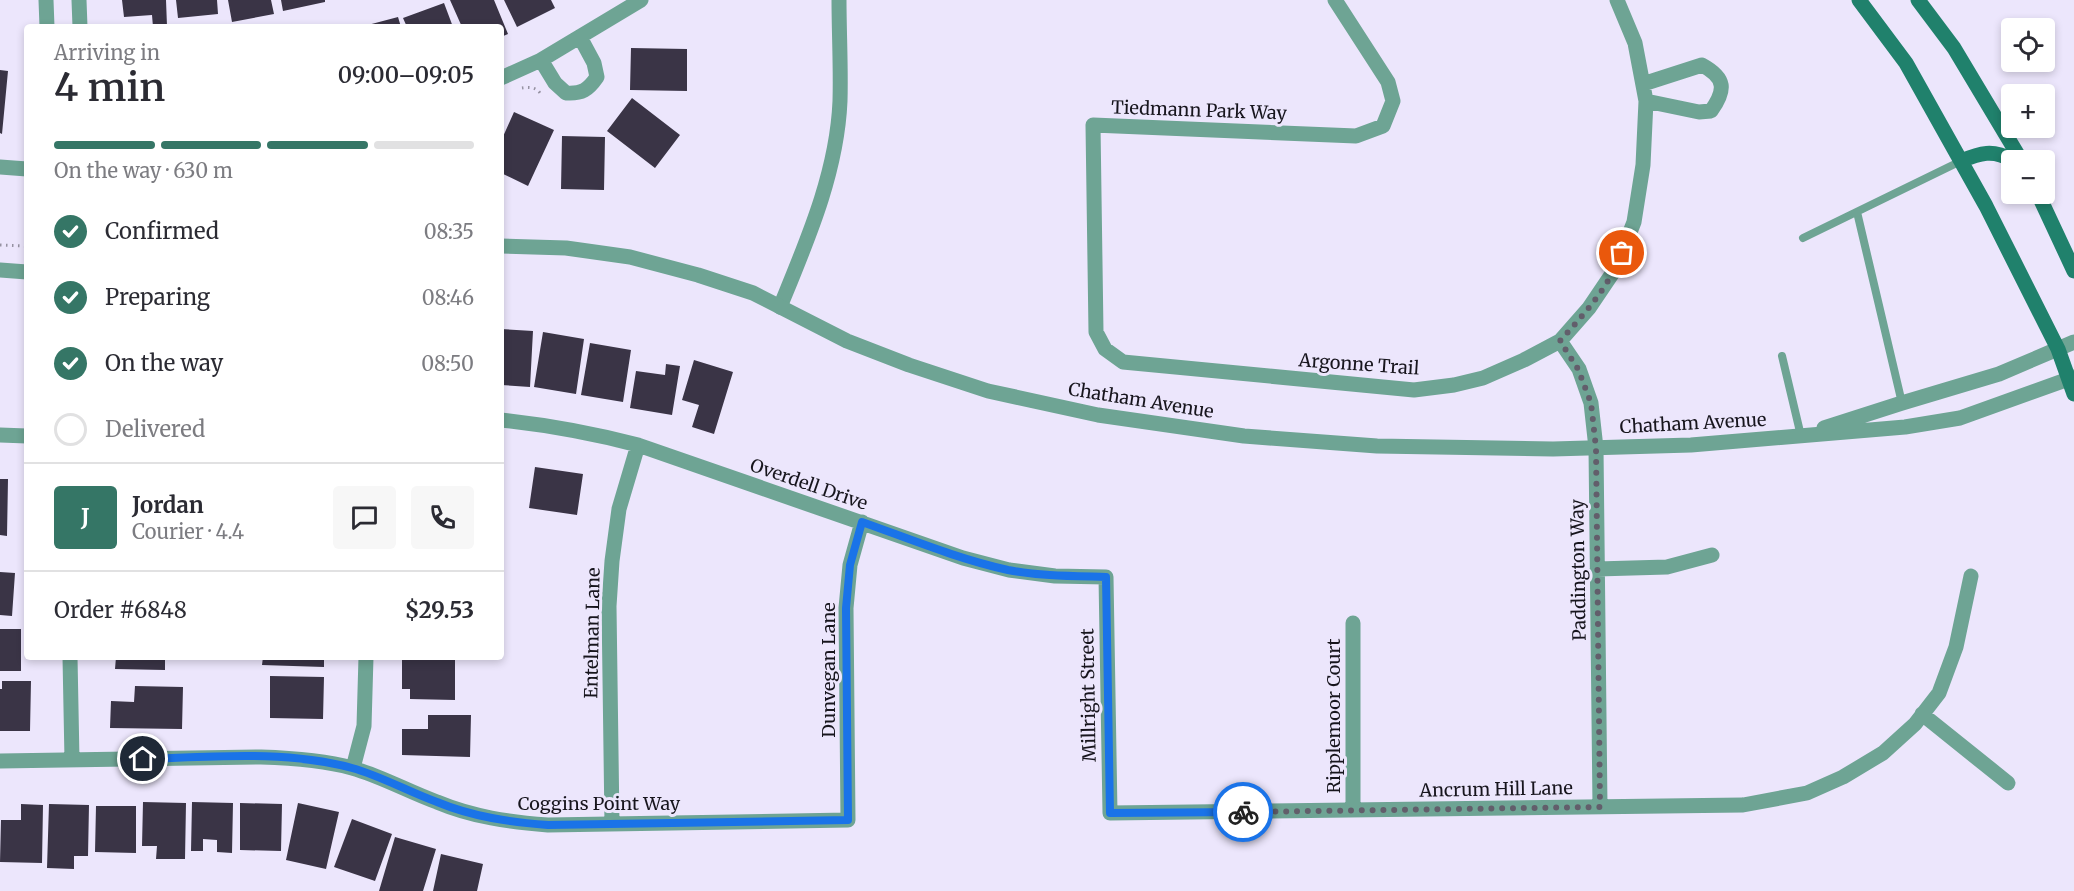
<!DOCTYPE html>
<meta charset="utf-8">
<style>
:root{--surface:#fff;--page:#f7f7f7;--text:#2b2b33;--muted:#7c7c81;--line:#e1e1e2;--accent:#357666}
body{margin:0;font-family:Merriweather,serif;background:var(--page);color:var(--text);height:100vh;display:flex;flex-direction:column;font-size:22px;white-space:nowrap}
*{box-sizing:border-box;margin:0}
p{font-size:20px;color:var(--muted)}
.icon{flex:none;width:33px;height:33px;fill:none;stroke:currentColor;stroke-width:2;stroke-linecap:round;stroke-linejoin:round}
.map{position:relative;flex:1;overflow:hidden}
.sheet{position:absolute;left:24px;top:24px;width:480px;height:636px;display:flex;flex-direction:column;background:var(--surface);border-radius:6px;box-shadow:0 3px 9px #0003}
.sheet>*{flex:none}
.controls{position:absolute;left:2001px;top:18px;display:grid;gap:12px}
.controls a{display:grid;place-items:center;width:54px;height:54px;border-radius:6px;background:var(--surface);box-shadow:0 3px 9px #0003;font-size:30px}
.pin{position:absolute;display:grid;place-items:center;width:51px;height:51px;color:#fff;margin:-26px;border:3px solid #fff;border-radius:50%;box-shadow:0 2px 6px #0007}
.courier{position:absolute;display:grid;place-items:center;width:60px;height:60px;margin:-30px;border:4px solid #1a73e8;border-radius:50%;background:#fff;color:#222;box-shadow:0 2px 8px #0007}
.headline em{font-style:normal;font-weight:600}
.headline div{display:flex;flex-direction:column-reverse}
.headline{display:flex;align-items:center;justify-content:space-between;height:102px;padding:0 30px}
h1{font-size:39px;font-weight:600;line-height:45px}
.bar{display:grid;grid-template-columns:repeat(4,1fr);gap:9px 6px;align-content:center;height:72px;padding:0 30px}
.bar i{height:8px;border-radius:4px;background:var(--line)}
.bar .on{background:var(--accent)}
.bar p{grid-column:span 4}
.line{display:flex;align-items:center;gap:15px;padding:0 30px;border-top:2px solid var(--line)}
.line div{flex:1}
.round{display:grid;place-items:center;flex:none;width:63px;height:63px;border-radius:6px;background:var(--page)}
ol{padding:0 30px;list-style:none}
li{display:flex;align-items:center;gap:18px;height:66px}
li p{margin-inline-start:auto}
li .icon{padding:6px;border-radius:50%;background:var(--accent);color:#fff;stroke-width:4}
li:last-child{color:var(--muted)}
li i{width:33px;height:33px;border:3px solid var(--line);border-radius:50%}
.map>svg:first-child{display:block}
</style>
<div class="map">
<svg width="2074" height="891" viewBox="0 0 2074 891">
<rect width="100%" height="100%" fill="#ece6fc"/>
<!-- building -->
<path fill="#3a3446" d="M122,0H166L167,26L153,27L152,15L124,17Z
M176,0H217L218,14L178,18Z
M228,0H271L274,14L232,22Z
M281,0H325V2L283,11Z
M450,0H494L508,34L501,37V27H462Z
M504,0H551L555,8L517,27Z
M444,3L453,27H407L403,18Z
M398,17L401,27H364V26Z
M631,48L687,49V91L630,90Z
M0,70L8,71L2,134L0,133Z
M632,98L680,135L655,168L607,131Z
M514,112L554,130L528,186L501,173V141Z
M562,136L605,137L604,190L561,189Z
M501,329L533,331L530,387L501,385Z
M543,332L584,339L576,394L534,387Z
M590,343L631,350L623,402L581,395Z
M694,360L733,372L714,434L692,427L699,405L682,400Z
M666,364L680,366L672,415L630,408L636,371L665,375Z
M535,467L583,474L577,515L529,508Z
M0,479H8L7,536L0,535Z
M0,572L15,573L12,616L0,615Z
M0,629H21V671H0Z
M116,657H165V670L115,669Z
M263,657H324V667L262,665Z
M402,657L455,658V700L410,699V689H402Z
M270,676L324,677L323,719L270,718Z
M2,681H31L30,731H0V689H2Z
M135,686L183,687L182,729L110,728L111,701L134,702Z
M428,715H471L470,757L402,755V729H428Z
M143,802L186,803L185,859H156L157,846H142Z
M192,802L233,803L232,853L217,852V840L203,839V851H191Z
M240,803L282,804L281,851L240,850Z
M298,803L339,812L326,869L286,860Z
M21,804L43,805L42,863L0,862L1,820H21Z
M49,804L89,805L88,856H74V869L47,868Z
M96,806H136V853L95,852Z
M352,819L392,834L375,881L334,867Z
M395,837L436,849L423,891H379Z
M441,854L483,864L477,891H433Z"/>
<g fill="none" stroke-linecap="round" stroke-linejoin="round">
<!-- path -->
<path stroke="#9692a2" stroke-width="3" stroke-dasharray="1.5 4.5" stroke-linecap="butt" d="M522,88C528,87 536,87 540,93
M0,245L27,246"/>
<!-- service -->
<path stroke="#6ea494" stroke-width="8" d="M1857,212L1902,403
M1803,238L1961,161
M1782,356L1801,436"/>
<!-- minor -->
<path stroke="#6ea494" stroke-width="15" d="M46,0L47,27
M79,0L80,27
M1335,0L1388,82L1393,101L1383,126L1356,136L1093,125L1096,332L1105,349L1123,362L1414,390L1454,385L1483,378L1524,360L1560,341L1589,308L1616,268L1634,222L1643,165L1646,101L1635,43L1617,0
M541,60L555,83L566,93C582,94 588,90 597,77L594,63L580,37
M501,78L541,60L641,0
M1643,84L1702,65C1726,78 1726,90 1711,111L1699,112L1646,101
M0,167L27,169
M780,307C807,241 837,173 840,101C841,67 839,33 839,0
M1560,341L1579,369L1591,403L1596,448L1600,807
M501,420C548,425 592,433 638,445L963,558L1009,570L1055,576L1106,577L1110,813L1743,805L1807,793L1843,777L1883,753L1915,724L1939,693L1956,647L1971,576
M0,435L27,436
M1597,569L1667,567L1712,555
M1353,623V810
M70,657L72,760
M1922,714L2008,783
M0,761L261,757C292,758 323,760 352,768C381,776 409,792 437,802C473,817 509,822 548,825L848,820L846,608L850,565L862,522
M353,768L364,726L366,657
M612,824L609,606L612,561L619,509L638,445"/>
<!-- tertiary -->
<path stroke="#6ea494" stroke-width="15" d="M501,246L566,248L630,257L698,275L753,293L847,341L909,365L988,391L1098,415L1244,436L1377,446L1553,449L1691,445L1905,427L1960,418L2074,377
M0,270L27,272
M1824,428L1902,403L1999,374L2074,342"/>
<!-- secondary -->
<path stroke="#20816c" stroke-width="15" d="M1859,0L1906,63L1986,206L2058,349L2074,394
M1918,0L1954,48L2021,160
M1961,161C1980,153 1993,149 2012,160
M2038,194L2074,271"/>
</g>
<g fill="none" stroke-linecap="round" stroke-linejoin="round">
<!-- done -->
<path stroke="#625e6b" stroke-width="6" stroke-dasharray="0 10.8" d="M1243,812L1600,807L1596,448L1591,403L1578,369L1560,341C1584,314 1609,287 1622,253"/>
<!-- route -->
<path stroke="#1a73e8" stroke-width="8" d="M143,759C212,757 285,750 352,768C381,776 409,792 437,802C473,817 510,822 548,825L848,820L846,608L850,565L862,522C910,539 958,559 1008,570C1040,576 1073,576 1106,577L1110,813L1243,812"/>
</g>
<g text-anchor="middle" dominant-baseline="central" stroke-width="6" stroke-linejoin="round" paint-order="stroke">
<!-- street labels -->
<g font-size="18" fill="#17151d" stroke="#ece6fc">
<text transform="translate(1199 110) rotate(2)">Tiedmann Park Way</text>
<text transform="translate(1359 364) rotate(4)">Argonne Trail</text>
<text transform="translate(1141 400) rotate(9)">Chatham Avenue</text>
<text transform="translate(1693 423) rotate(-3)">Chatham Avenue</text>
<text transform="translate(809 484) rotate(19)">Overdell Drive</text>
<text transform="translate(1578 570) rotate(-91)">Paddington Way</text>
<text transform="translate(592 633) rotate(-89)">Entelman Lane</text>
<text transform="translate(828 670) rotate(-90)">Dunvegan Lane</text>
<text transform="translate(1088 695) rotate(-91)">Millright Street</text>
<text transform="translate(1333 716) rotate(-90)">Ripplemoor Court</text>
<text transform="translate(1496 789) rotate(-1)">Ancrum Hill Lane</text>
<text x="599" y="803">Coggins Point Way</text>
</g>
</g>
</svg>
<div class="controls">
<a><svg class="icon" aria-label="locate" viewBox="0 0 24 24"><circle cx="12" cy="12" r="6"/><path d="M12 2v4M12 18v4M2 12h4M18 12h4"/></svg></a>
<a>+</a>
<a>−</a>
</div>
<div class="pin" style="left:1622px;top:253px;background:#ea580c"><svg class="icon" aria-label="bag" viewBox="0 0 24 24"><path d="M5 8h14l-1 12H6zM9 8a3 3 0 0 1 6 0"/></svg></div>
<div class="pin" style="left:143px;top:759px;background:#1f2937"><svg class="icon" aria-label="home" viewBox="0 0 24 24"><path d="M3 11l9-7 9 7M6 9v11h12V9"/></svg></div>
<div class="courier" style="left:1243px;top:812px"><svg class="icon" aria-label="bike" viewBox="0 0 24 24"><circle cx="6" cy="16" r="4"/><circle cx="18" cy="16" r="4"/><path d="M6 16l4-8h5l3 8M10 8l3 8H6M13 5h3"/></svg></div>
<section class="sheet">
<div class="headline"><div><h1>4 min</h1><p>Arriving in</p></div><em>09:00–09:05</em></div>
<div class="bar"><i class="on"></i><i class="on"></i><i class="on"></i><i></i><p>On the way · 630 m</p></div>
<ol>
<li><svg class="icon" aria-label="check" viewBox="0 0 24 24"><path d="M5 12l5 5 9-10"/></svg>Confirmed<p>08:35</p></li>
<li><svg class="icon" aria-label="check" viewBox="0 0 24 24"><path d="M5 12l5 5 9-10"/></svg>Preparing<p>08:46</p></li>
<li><svg class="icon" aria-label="check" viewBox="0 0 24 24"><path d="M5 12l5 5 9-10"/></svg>On the way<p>08:50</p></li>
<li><i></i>Delivered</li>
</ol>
<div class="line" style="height:108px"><b class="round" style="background:var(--accent);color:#fff">J</b><div><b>Jordan</b><p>Courier · 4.4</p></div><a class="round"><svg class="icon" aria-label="chat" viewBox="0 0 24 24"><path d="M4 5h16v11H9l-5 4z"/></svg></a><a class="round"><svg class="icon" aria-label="phone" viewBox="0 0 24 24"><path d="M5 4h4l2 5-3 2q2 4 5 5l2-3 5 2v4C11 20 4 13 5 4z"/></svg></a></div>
<div class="line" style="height:78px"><div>Order #6848</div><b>$29.53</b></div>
</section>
</div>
